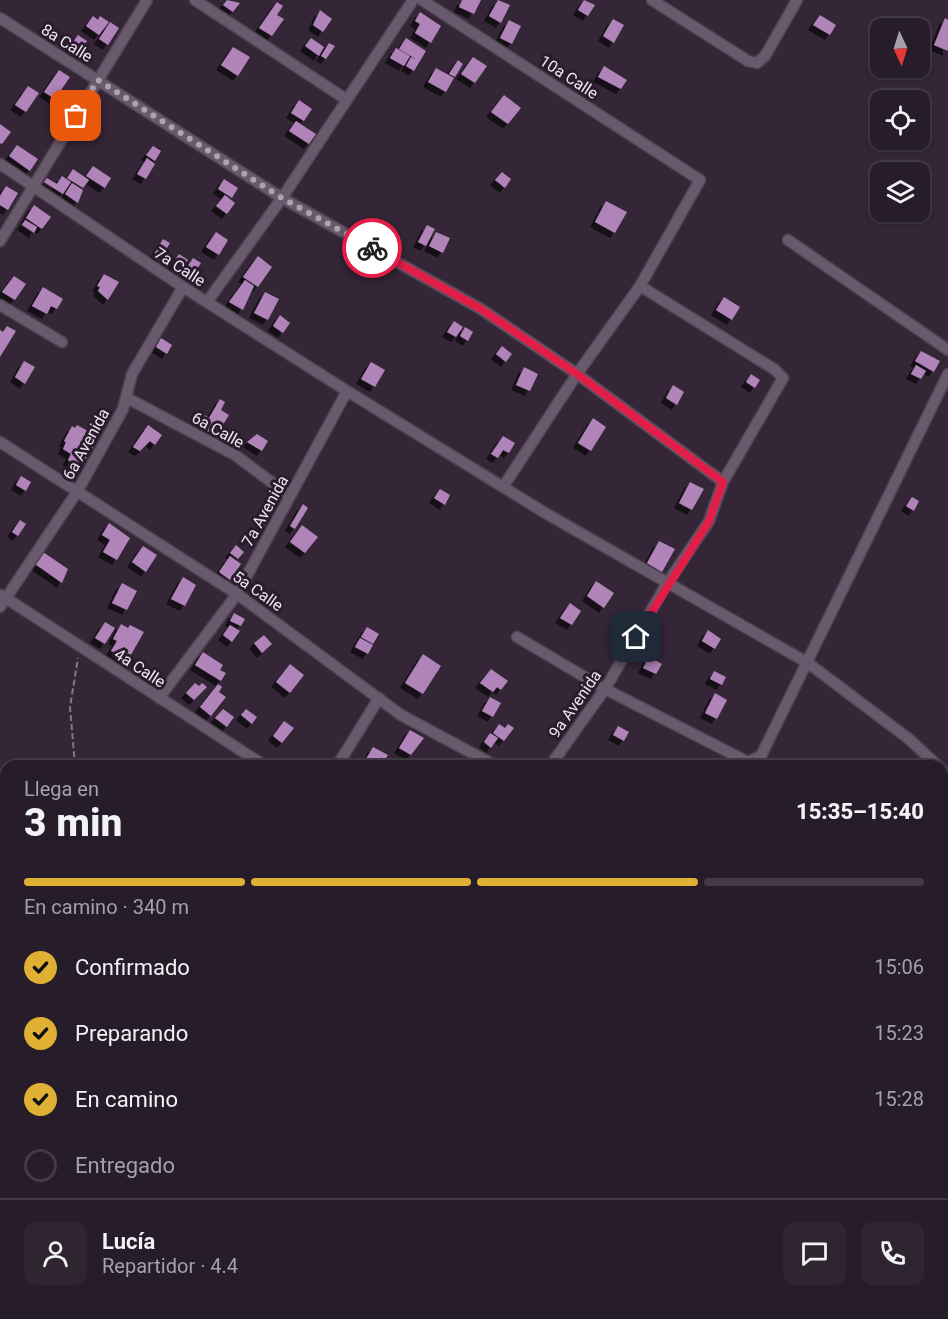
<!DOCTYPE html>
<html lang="es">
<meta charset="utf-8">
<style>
:root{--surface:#271c29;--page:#2f2531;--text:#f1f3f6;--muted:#a4a1a8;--line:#433a46;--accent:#dfb034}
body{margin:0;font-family:Roboto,sans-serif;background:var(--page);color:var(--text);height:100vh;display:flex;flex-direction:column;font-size:22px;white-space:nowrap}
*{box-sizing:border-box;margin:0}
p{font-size:20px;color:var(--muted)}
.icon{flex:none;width:33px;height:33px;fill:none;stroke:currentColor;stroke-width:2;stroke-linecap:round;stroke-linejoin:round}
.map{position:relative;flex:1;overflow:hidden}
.drawer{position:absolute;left:0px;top:760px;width:948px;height:560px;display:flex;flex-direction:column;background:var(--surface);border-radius:18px 18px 0 0;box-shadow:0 2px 4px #0004,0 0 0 2px var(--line)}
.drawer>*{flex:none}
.needle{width:39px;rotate:176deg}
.tools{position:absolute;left:870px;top:18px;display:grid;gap:12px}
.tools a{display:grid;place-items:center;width:60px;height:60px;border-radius:12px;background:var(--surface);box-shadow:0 2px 4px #0004,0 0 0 2px var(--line);font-size:30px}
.pin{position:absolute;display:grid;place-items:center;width:51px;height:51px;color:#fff;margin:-26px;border-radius:12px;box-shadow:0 3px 9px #0006}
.courier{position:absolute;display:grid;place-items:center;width:60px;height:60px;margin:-30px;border:4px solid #e11d48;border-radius:50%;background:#fff;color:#222;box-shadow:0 2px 8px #0007}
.summary em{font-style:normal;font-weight:800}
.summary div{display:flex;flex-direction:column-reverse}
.summary{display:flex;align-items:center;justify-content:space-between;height:102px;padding:0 24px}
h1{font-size:39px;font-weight:800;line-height:45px}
.bar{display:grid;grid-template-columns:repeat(4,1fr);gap:9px 6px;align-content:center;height:72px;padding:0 24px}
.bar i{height:8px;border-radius:4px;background:var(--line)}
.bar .active{background:var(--accent)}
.bar p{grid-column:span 4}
.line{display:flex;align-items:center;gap:15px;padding:0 24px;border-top:2px solid var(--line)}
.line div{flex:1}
.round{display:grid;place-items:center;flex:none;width:63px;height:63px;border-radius:12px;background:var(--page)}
ol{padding:0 24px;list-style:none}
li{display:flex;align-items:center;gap:18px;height:66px}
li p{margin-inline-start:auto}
li .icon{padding:6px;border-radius:50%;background:var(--accent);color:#111;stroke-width:4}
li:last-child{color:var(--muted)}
li i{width:33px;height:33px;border:3px solid var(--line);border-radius:50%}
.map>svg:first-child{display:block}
</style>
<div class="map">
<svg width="948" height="1319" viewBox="0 0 948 1319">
<defs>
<filter id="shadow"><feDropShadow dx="-5" dy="5" stdDeviation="0" flood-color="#0009"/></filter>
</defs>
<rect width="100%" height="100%" fill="#342637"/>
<!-- building -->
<path fill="#b083b9" filter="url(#shadow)" d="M227,0L240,3L233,12L223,5Z
M462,0H481L474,14L459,7Z
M498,0L510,5L501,23L489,16Z
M584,0L595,5L588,16L578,10Z
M277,2L283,6L277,15L284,19L272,36L259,28Z
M320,10L332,19L323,32L313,25Z
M420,12L441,26L431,43L415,33L420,24L415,21Z
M820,15L836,25L830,35L813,25Z
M93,16L98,20L100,16L109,22L99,35L86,26Z
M945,18L948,20V51L934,45Z
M613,19L624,25L614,43L603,36Z
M509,20L521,26L512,44L500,38Z
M110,22L119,28L108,45L99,39Z
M78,35L87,41L78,53L69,48Z
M311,38L324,47L319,56L305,46Z
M406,38L426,51L414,71L406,66L411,57L416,59L399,49Z
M329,43L335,46L326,59L321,56Z
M233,47L250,57L238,76L221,65Z
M396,48L410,56L404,66L390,58Z
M473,57L487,66L475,83L461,74Z
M458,60L463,64L455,77L449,74Z
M604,66L627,80L621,89L598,77Z
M436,68L454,78L446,92L428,82Z
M59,70L70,77L55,99L44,92Z
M28,86L39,93L26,112L15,105Z
M504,95L521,108L508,124L491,112Z
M299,100L312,109L304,121L291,113Z
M296,121L316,134L309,144L289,131Z
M0,124L11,132L2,144L0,143Z
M17,145L38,159L30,171L9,156Z
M153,146L161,151L155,161L146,155Z
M147,158L155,164L146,179L137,174Z
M93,166L111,178L105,188L86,176Z
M73,169L89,180L83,188L67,178Z
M502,172L511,179L505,188L495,180Z
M62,176L71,182L63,194L44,182L47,178L57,184Z
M224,179L238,188L232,198L218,189Z
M72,183L83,190L78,203L65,194Z
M6,186L18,193L8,210L0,205V196Z
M225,195L235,203L227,214L216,206Z
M606,201L627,212L615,233L595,222Z
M34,205L51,217L42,229L26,218Z
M25,220L37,227L34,233L22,225Z
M427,225L435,229L426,246L418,242Z
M216,232L228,240L219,255L206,247Z
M436,232L450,238L443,253L429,246Z
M163,239L170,243L160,260L153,256Z
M179,254L188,260L181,270L172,264Z
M258,256L272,267L258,287L243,277Z
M193,258L201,263L193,275L185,270Z
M104,274L119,282L108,300L98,291L100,287L97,286Z
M14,276L26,284L15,300L2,292Z
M245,280L254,286L243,310L229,302Z
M43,287L63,299L57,309L51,306L47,314L32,306Z
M265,292L279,299L268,320L254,313Z
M724,297L740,307L732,320L716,310Z
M280,315L290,323L283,333L273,326Z
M454,321L463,327L456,337L447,332Z
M7,326L16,331L0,357V330L3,332Z
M465,327L473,332L468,341L460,336Z
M161,338L172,345L167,354L156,347Z
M502,346L512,354L506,362L496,354Z
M921,351L940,361L934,372L915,361Z
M24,361L35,367L25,384L15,377Z
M371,362L385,370L375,387L361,379Z
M916,365L926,371L921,379L911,374Z
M524,367L538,374L530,391L516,385Z
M751,374L760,380L755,388L746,382Z
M673,385L684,392L677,405L666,398Z
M220,399L225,402L221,410L229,415L216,436L202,428L204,424L199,421L203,414L209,418Z
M593,418L606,427L591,451L578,443Z
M77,425L99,437L84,462L81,460L77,466L68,460L71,454L63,449L66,442L64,441L72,426L75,428Z
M148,425L162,435L155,445L150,441L140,451L133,447Z
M257,434L268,441L262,451L247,442Z
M503,436L515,443L509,453L503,450L498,458L491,454Z
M21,476L31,482L26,491L16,485Z
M690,482L704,489L692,510L679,503Z
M440,489L450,495L445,505L434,498Z
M912,497L919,501L914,511L906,506Z
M303,504L308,508L295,529L290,526Z
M20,520L26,524L18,536L12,532Z
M109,523L130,538L117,560L103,552L110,540L102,535Z
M302,525L318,537L305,553L290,542Z
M659,541L675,549L662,572L647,563Z
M236,545L244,552L238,559L230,553Z
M143,546L157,555L146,572L132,562Z
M43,552L68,569L62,583L35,564Z
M230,556L241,564L230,580L219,572Z
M183,577L196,585L185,606L171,599Z
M596,581L614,593L604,608L587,596Z
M122,583L137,591L127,610L112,603Z
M570,603L581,611L572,625L560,618Z
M234,613L245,619L241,626L230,621Z
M105,622L115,628L105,644L95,638Z
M121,624L128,628L130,625L144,632L128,660L111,651L117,641L113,639Z
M230,625L240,631L232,642L223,635Z
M367,627L379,634L373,644L361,637Z
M708,630L721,639L715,649L702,641Z
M264,635L272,644L262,653L254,643Z
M360,638L373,645L368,654L355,647Z
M203,652L223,665L220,670L226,673L221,681L195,665Z
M423,654L441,666L423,694L405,683Z
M649,657L662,664L656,674L643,668Z
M290,664L304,675L290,693L276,682Z
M491,669L508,681L501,690L497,687L493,692L480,683Z
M714,671L726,677L722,685L710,679Z
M195,683L199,686L202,683L207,687L194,700L186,693Z
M218,684L222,687L219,692L226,697L211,716L200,707Z
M715,693L727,700L717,719L705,713Z
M490,697L501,703L493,717L482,711Z
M223,709L234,717L227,727L215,718Z
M246,709L257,717L252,724L241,715Z
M284,721L294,728L282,743L273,736Z
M499,724L505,728L508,724L514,728L504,741L493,733Z
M618,726L629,732L624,741L613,735Z
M410,730L424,738L411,755L399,748Z
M490,733L498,738L491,748L484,742Z
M373,747L388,755L381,766L366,759Z"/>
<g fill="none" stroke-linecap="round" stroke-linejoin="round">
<defs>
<path id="minor" d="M195,0L347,100
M422,0L700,180L640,286L577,374L503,487
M652,0L748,61L757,63L765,56L797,0
M0,18L282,198L481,309L577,374L723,482
M0,164L183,287L347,391L547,514L808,663L909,739L938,766
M788,240L948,350
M0,241L147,0
M207,302L282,198L413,0
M0,305L62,342
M127,398L235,455L290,496
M0,442L237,594L401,715L496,766
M1,595L265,766
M0,607L77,492L123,409L132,374L183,287
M517,637L605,689L748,762L761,756L948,374
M159,698L237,594L347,391
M337,766L379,698
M550,766L605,689L666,585L709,521L723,482L783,378L774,369L640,286
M942,770L948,776
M0,920L6,925
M0,952L6,943
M942,1212L948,1216"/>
</defs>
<!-- minor casing -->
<use href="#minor" stroke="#4e4250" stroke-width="13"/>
<!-- path -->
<path stroke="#847886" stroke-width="2" stroke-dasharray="6 3" stroke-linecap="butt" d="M75,766L70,707L78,658
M74,1319V1314"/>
<!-- minor -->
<use href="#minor" stroke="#69596d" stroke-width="10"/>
</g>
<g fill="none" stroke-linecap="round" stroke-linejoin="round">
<!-- done -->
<path stroke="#ada2af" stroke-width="6" stroke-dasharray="0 10.8" d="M76,116L98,80L282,198L372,248"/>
<!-- route -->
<path stroke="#e11d48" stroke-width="8" d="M372,248L481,309L577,374L723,482L709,521L636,637"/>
</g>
<g text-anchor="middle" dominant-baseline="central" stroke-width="6" stroke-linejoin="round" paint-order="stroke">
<!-- street labels -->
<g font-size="16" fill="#eee5f0" stroke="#2a1c2d">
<text transform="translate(67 43) rotate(32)">8a Calle</text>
<text transform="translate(569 77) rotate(33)">10a Calle</text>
<text transform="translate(180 267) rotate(33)">7a Calle</text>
<text transform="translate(218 430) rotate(29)">6a Calle</text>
<text transform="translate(86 444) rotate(-61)">6a Avenida</text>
<text transform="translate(265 511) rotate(-61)">7a Avenida</text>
<text transform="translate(258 591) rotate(35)">5a Calle</text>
<text transform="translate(140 668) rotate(33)">4a Calle</text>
<text transform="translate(575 704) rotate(-55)">9a Avenida</text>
</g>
</g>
</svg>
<div class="tools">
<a><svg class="needle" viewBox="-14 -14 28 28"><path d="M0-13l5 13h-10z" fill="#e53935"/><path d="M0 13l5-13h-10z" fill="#a4a1a8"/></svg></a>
<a><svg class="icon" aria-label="locate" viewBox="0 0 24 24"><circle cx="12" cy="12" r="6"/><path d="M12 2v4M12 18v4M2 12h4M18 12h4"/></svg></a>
<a><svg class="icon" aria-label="layers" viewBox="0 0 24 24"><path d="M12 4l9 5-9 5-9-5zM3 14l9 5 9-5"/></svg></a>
</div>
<div class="pin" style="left:76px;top:116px;background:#ea580c"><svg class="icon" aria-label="bag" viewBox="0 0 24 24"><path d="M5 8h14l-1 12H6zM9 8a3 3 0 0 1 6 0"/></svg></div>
<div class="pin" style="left:636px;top:637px;background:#1f2937"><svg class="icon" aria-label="home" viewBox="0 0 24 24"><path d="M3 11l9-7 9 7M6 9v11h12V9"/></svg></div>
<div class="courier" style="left:372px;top:248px"><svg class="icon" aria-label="bike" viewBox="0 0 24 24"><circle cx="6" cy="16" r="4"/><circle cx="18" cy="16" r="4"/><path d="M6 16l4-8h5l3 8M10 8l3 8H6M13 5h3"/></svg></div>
<section class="drawer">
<div class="summary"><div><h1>3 min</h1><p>Llega en</p></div><em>15:35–15:40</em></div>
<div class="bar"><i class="active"></i><i class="active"></i><i class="active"></i><i></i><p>En camino · 340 m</p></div>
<ol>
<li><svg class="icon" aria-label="check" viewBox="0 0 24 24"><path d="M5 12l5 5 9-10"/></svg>Confirmado<p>15:06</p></li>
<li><svg class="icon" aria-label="check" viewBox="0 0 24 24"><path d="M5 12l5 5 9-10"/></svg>Preparando<p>15:23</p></li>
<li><svg class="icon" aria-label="check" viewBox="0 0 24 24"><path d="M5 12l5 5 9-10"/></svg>En camino<p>15:28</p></li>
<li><i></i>Entregado</li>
</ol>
<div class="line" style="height:108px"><a class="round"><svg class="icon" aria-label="person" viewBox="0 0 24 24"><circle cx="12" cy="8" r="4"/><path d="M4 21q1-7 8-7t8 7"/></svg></a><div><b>Lucía</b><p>Repartidor · 4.4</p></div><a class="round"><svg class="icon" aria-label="chat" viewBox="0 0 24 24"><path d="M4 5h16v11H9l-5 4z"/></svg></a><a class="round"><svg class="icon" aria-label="phone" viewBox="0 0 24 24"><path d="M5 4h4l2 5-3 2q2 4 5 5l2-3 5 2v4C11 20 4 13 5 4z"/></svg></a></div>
</section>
</div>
